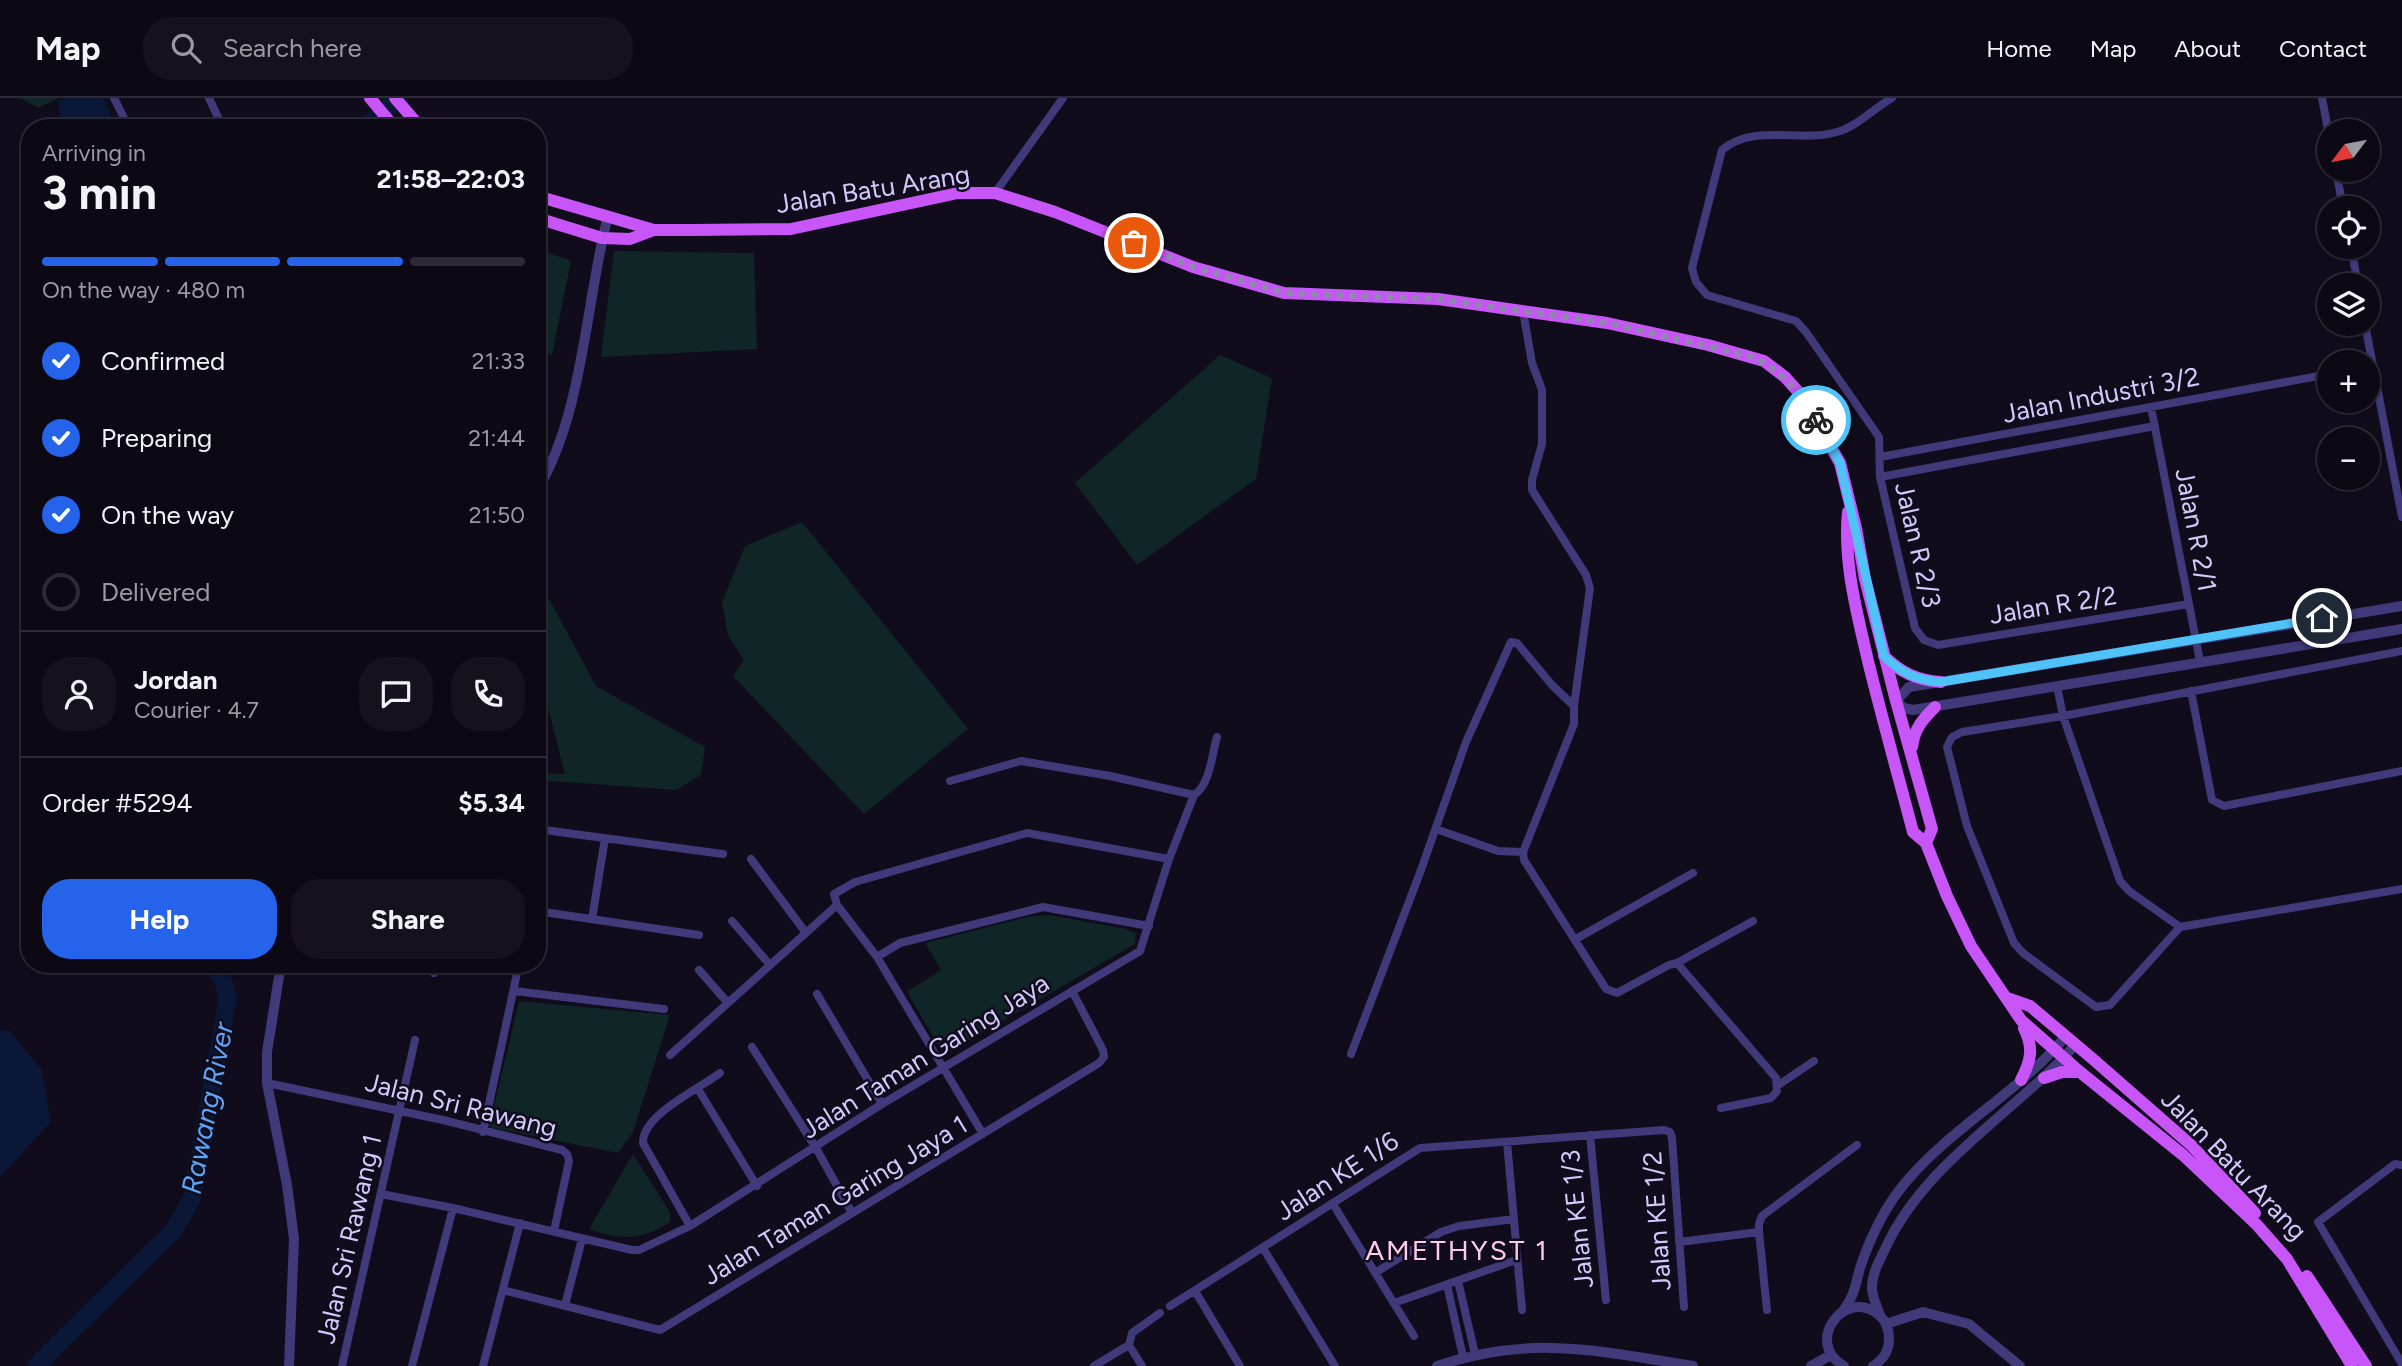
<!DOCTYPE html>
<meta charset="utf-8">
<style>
:root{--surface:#0c0915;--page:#15121e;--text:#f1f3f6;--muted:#9a9aa0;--line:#2c2a34;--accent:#2563eb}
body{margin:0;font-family:Figtree,sans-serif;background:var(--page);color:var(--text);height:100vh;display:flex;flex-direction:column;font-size:26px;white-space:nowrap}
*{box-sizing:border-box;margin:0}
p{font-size:23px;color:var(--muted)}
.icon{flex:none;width:38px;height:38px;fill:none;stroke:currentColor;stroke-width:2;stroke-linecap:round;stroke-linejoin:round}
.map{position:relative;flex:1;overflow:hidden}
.sheet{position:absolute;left:21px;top:21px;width:525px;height:854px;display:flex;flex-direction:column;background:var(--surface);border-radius:28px;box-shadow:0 2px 5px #0004,0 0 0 2px var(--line)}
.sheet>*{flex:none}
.needle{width:46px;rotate:238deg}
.controls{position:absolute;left:2317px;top:21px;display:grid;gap:14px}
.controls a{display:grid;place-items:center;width:63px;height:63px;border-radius:50%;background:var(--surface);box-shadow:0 2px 5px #0004,0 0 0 2px var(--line);font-size:35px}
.pin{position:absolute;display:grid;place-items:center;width:60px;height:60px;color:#fff;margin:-30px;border:4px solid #fff;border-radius:50%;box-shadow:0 2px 7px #0007}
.courier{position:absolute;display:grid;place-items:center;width:70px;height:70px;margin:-35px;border:5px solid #4fc3f7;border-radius:50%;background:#fff;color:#222;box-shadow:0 2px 9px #0007}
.overview em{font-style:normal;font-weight:700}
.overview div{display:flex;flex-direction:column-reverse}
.overview{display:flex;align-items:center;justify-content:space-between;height:119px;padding:0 21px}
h1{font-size:46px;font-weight:700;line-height:52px}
.bar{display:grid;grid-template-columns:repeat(4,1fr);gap:10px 7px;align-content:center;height:84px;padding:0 21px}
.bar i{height:9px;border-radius:5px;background:var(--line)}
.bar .on{background:var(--accent)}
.bar p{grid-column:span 4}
.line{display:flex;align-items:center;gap:18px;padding:0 21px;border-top:2px solid var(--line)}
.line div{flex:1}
.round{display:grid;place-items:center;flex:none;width:74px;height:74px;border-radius:28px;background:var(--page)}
ol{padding:0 21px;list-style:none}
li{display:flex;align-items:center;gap:21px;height:77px}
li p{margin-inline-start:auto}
li .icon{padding:7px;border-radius:50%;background:var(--accent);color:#fff;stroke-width:4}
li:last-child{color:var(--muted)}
li i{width:38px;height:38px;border:4px solid var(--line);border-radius:50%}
.action{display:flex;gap:14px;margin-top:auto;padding:14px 21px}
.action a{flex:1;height:80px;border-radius:28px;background:var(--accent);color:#fff;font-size:28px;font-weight:700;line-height:80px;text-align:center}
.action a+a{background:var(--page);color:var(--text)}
header{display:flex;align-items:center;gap:42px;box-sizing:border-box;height:98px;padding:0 35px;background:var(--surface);border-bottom:2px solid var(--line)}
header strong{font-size:33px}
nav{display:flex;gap:38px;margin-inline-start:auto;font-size:24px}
.search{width:490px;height:63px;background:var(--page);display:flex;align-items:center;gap:18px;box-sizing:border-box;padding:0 24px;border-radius:28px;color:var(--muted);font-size:26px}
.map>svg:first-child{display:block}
</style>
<header>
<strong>Map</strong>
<div class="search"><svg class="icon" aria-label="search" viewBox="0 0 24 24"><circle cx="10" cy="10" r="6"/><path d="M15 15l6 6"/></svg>Search here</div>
<nav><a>Home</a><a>Map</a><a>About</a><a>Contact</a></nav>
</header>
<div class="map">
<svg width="2402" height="1268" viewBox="0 0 2402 1268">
<rect width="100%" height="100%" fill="#100c1c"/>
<!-- green -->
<path fill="#0f2526" d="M20,0H58L38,10Z
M537,151L571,163L552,257L537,253Z
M614,153L754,155L757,251L601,259Z
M1220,257L1272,280L1256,381L1137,467L1075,385Z
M802,424L968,631L864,716L733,578L744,562L728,538L722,504L745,448Z
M547,497L596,588L705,649L701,677L676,692L537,682V675L565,676L537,567V507Z
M1050,817L1126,831L1136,835L1135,846L951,953L941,952L907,894L941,872L925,845L1032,818Z
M519,903L670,917L633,1034L618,1055L489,1029Z
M633,1056L670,1114V1124C641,1143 620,1142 589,1131Z"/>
<!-- water -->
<path fill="#0a1737" d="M64,0H103L117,30H78L60,20L58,3Z
M0,932L10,933L42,972L51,1024L0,1079Z"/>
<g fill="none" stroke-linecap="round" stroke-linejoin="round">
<!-- river -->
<path stroke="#0a1737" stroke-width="18" d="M365,30L398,0
M36,1268L173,1133L192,1101L228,899L222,878L209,866"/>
<!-- minor -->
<path stroke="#40397a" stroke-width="8" d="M114,0L129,30
M209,0L223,30
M1892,0C1874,10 1858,28 1837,34C1800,45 1753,25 1722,52L1692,170L1696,184L1707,197L1796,223L1806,234L1879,339L1880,379L1915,530L1924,542L1938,547L2189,506
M2322,0L2329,37
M2336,72L2343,110
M995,95L1063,0
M2351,149L2358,187
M1523,213L1532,265L1542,292V346L1532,382V392L1586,477L1590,490L1574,608V626L1523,754L1524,762L1606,891L1617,895L1669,867L1677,865L1753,823
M2365,226L2402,419
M2151,309L2200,563
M1880,359L2329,276
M1880,379L2155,328
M2057,588L2063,618L2120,783L2129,793L2180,829L2402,791
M2191,593L2212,702L2224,708L2402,673
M950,683L1021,663L1110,678L1194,697
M537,731L723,756
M1436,731L1498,753L1523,754
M751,761L806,835
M537,813L699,837
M592,821L605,740
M732,823L770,867
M2180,829L2110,907L2096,909L2023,855L2014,845L1967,728L1947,649L1952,639L1962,634L2063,618L2402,553
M1576,841L1693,775
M877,859L900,845L1043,809L1149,828
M1677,865L1776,980L1777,993L1771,1000L1721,1010
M699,872L728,905
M434,875L436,866
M514,893L664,911
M817,896L882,1006
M752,949L816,1050L852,1115
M1351,956L1421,772L1466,644L1511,544L1517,545L1552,587L1574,608
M670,957L837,807
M267,985L443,1022L562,1052L567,1056L569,1063L554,1133
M1777,988L1814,963
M698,991L757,1088
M483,1034L519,866
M983,1036L877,859L837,807L834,796L855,784L1027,735L1169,761
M1590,1037L1606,1202
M1507,1044L1522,1212
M2402,1067L2395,1066L2318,1124L2402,1266
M381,1096L453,1110L632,1152H639L690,1128L882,1006L1140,853L1169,761L1194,697C1210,687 1212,656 1217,639
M1333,1106L1414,1238
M690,1128L643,1045C642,1017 699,991 720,975
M1679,1144L1759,1134
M1263,1150L1335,1268
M1375,1175L1441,1134L1459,1128L1514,1121
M1458,1183L1475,1256
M1447,1187L1463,1259
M503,1192L660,1232L1099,965L1104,959L1103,952L1072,893
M1195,1193L1240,1268
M1394,1205L1516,1162
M565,1207L582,1141
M1170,1208L1420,1050L1664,1032L1670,1034L1672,1040L1684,1209
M1767,1212L1759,1134V1126L1762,1118L1857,1047
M1129,1247L1132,1235L1160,1215
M1129,1247L1142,1268
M342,1268L415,942
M412,1268L453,1110
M483,1268L520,1125
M1094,1268L1129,1247"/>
<!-- tertiary -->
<path stroke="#40397a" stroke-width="10" d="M537,392C583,318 586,202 608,118
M2402,508L1909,589L1896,603L1904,610L1913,612L2402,531
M281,866L267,954V985L287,1087L294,1141L289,1268
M1843,1213C1855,1197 1855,1188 1860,1170C1870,1140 1884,1110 1905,1085C1952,1029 2019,994 2066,938
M1880,1217C1877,1209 1873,1200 1872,1192C1871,1177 1879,1164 1885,1151C1925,1064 2014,1016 2076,946
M1886,1226L1923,1214L1969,1226L2020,1268
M1437,1268C1532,1236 1598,1253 1693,1268
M1811,1268L1831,1257
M1844,1268C1803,1245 1845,1188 1879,1217C1886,1223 1889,1232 1889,1241C1889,1253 1883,1262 1873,1268"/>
<!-- primary -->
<path stroke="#c855f8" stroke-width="12" d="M370,0L395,30
M395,0L421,30
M537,98L654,132H692L791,131L958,95H995L1055,114L1193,169L1284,195L1438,201L1607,225L1708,247L1764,263L1785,279L1802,298L1840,365L1856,430L1865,481L1896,603L1932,731L1926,745L1947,798L1971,848L2021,922L2080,974L2183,1057L2257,1127L2287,1161L2352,1268
M537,120L602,140L630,141L654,132
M1848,414C1843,464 1857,515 1868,563C1882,620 1898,677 1913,734L1926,745
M1884,558C1901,575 1917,582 1941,584
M1912,649C1914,631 1923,621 1935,609
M2007,900L2030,908L2094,962L2191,1047L2255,1115
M2044,980L2062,974H2080
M2021,982C2031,963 2034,950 2024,930
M2307,1178L2366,1268"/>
</g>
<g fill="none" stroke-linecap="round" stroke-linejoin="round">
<!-- done -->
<path stroke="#8f87ae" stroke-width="7" stroke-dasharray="0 12.6" d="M1134,145L1194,169L1284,195L1438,201L1607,225L1746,257C1780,269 1798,292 1816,322"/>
<!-- route -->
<path stroke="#4fc3f7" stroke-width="9" d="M1816,322L1840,365L1884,558C1901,575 1917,582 1941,584L2322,520"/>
</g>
<g text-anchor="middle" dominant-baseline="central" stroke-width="5" stroke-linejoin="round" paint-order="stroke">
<!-- street labels -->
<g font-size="26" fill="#d3c9fd" stroke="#100c1c">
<text transform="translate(873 91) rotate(-9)">Jalan Batu Arang</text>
<text transform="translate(2101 297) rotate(-11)">Jalan Industri 3/2</text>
<text transform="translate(2196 432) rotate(79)">Jalan R 2/1</text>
<text transform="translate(1918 447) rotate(77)">Jalan R 2/3</text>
<text transform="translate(2053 507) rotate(-9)">Jalan R 2/2</text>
<text transform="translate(925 958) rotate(-32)">Jalan Taman Garing Jaya</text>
<text transform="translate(461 1007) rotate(14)">Jalan Sri Rawang</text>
<text transform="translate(2234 1067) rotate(46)">Jalan Batu Arang</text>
<text transform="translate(1337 1078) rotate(-33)">Jalan KE 1/6</text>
<text transform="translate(835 1102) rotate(-31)">Jalan Taman Garing Jaya 1</text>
<text transform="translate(1577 1121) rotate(-96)">Jalan KE 1/3</text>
<text transform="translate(1657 1123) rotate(-94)">Jalan KE 1/2</text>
<text transform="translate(349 1141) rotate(-77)">Jalan Sri Rawang 1</text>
</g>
<!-- water labels -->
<g font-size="28" font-style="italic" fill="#5ca4f9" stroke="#100c1c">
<text transform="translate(207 1010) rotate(-79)">Rawang River</text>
</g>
<!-- neighbourhood labels -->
<g font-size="28" letter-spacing="2" fill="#fdcbe7" stroke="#100c1c">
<text x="1457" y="1152">AMETHYST 1</text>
</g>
</g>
</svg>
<div class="controls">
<a><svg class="needle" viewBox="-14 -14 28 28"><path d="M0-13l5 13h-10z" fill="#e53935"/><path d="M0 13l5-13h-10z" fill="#9a9aa0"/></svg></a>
<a><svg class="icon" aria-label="locate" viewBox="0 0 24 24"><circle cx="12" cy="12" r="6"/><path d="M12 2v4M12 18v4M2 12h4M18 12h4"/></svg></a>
<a><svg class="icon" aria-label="layers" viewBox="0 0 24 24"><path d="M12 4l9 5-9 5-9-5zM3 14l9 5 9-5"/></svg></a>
<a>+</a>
<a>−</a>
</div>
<div class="pin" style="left:1134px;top:145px;background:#ea580c"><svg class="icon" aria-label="bag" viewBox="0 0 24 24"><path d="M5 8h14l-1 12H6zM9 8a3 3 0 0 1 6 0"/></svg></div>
<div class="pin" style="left:2322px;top:520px;background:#1f2937"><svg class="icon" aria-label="home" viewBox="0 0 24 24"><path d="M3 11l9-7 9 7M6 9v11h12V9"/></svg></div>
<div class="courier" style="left:1816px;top:322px"><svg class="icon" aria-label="bike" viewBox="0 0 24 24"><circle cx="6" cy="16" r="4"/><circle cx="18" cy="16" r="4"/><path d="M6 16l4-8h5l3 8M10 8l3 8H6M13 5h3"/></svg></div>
<section class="sheet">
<div class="overview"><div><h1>3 min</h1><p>Arriving in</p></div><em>21:58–22:03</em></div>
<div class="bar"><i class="on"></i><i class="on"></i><i class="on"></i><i></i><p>On the way · 480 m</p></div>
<ol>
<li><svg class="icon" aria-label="check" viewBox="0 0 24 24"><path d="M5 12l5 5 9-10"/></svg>Confirmed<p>21:33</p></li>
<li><svg class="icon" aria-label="check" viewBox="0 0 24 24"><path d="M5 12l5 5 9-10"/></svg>Preparing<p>21:44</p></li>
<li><svg class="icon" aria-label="check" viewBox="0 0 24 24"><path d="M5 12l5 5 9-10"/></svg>On the way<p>21:50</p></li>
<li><i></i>Delivered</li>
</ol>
<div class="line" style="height:126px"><a class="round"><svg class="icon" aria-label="person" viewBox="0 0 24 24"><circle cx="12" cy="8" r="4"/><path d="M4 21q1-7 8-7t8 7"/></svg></a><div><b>Jordan</b><p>Courier · 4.7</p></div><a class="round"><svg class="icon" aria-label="chat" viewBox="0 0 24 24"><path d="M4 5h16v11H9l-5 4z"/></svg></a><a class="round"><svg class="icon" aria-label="phone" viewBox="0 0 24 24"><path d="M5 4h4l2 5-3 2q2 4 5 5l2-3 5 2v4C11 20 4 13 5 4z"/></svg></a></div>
<div class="line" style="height:91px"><div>Order #5294</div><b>$5.34</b></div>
<div class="action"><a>Help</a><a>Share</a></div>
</section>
</div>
